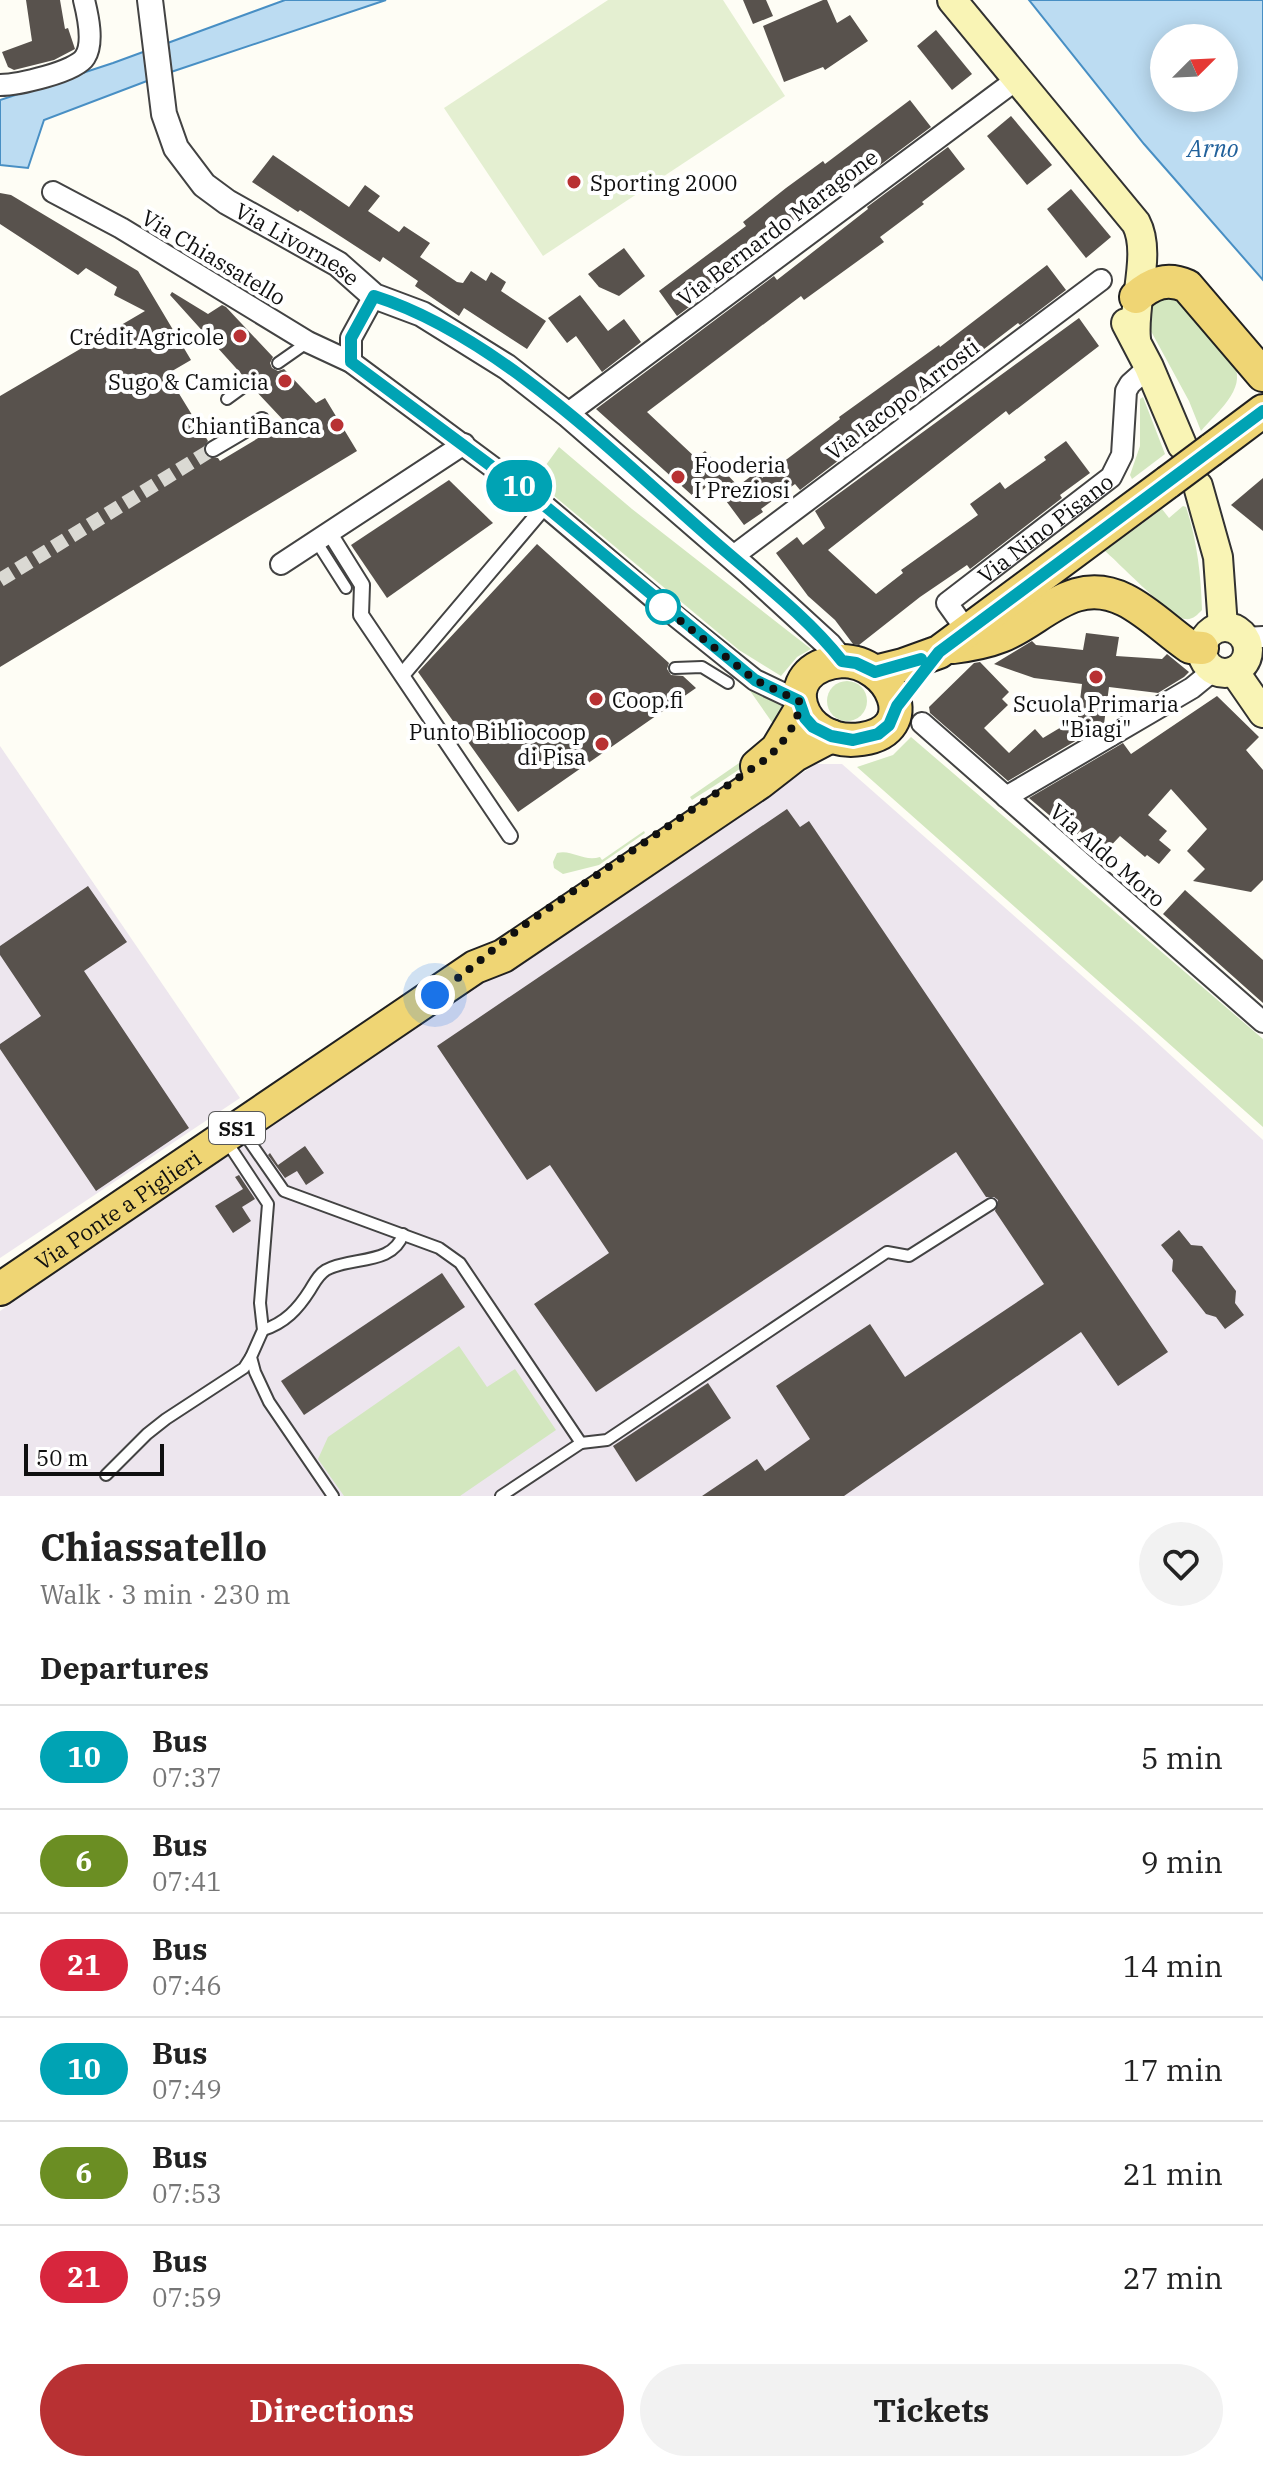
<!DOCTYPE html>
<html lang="en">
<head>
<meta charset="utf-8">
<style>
	:root { --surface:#fff; --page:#f2f2f2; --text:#222; --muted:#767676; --line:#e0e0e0; --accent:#b83133 }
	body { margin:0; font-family:"IBM Plex Serif",serif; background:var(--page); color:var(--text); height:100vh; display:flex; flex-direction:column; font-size:30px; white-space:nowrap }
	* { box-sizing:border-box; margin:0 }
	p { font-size:26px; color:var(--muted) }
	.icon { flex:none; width:44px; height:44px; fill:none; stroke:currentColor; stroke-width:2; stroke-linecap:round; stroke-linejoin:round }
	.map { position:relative; height:1496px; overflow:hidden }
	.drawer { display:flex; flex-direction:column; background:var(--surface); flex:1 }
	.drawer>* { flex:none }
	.badge { padding:0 16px; border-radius:26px; font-size:28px; line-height:52px }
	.needle { width:52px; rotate:66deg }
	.tools { position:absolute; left:1150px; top:24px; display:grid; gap:16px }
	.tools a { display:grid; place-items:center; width:88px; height:88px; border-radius:50%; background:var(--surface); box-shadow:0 4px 20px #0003; font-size:40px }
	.scale { position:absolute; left:24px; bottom:20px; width:140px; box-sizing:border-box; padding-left:8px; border:4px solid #101010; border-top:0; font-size:22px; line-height:28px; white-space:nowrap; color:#101010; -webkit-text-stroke:6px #fff; paint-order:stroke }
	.you { position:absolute; width:40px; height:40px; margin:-20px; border:6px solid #fff; border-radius:50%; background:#1a73e8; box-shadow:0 0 0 12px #1a73e833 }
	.map>.badge { position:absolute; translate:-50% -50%; box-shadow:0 0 0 4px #fff }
	h2 { padding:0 40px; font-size:30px; line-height:72px }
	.round { display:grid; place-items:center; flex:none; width:84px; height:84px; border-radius:42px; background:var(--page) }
	.headline { display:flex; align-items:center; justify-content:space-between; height:136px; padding:0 40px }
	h1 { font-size:38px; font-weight:700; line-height:60px }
	.button { display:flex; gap:16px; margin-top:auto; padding:16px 40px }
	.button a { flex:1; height:92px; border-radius:48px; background:var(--accent); color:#fff; font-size:32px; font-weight:700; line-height:92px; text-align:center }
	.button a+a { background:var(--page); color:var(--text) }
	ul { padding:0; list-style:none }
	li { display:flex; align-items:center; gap:24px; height:104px; padding:0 40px; border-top:2px solid var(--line) }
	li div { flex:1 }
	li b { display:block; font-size:30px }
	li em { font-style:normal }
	li .badge { min-width:88px; font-weight:700; text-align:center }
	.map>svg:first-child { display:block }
</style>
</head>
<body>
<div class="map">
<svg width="1263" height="1496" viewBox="0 0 1263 1496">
	<rect width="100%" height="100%" fill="#fefdf5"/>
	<g fill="#ede6ee">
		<polygon points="0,746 240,1098 0,1258"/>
		<polygon points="816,764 842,764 1140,1027 1263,1140 1263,1496 0,1496 0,1311 495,974"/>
	</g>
	<g fill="#d3e7bf">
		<path d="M1176,297L1234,365C1247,389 1216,413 1201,431L1189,401L1146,322C1151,302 1156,299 1176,297Z"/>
		<polygon points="1143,397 1165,454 1132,479 1130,475 1140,446 1140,399"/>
		<polygon points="559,447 632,509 811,649 797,657 781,676 739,650 535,480"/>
		<path d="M1183,506L1186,507C1197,540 1201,575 1202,610C1197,615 1193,620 1185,619C1171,617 1119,563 1105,551L1162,509L1169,518Z"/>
		<circle cx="847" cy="701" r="20"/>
		<path d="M748,688C849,710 724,779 692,800L690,797L755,752L776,728Z"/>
		<polygon points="911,737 1263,1039 1263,1127 857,767 893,755"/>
		<path d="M644,831L645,833L599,865L563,874L554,868L553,862L557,853C572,849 583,862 600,857L602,860Z"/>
		<polygon points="459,1346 487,1387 515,1369 556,1430 460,1496 344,1496 318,1459 328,1437"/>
	</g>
	<polygon fill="#e4efd1" points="608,0 723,0 785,96 543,256 444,108"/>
	<g fill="#bcdcf2" stroke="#488fc4" stroke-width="2" fill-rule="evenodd">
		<polygon points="285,0 386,0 168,73 44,120 28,168 0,165 0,100 113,63"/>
		<path d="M1029,0H1263V280L1144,144ZM1224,38V98H1164V38Z"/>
	</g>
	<g fill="#58524d">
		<polygon points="26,0 60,0 65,29 68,28 75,49 54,60 14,70 8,67 2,52 32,41"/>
		<polygon points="743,0 766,0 773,16 753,24"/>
		<polygon points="823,0 827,0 837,23 850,15 868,41 825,70 823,67 784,82 763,26"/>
		<polygon points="936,30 972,74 952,90 917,46"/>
		<polygon points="910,100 931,127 852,186 845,180 755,250 759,255 677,316 659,291 746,226 743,222 786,188 823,161 825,164"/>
		<polygon points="1011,116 1052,165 1027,185 987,136"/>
		<polygon points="948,147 965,169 922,202 924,204 880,237 884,242 804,300 801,296 647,412 696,458 705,451 738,486 758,471 762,478 840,419 839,417 939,345 940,347 1047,265 1066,290 1020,325 1018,323 800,490 795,484 761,509 763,512 744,525 712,482 694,497 596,409 774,276 777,280 868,209 867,207"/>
		<polygon points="273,155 349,207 365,185 380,196 368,211 399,232 404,226 430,243 420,257 457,282 463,283 471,271 486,281 491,272 506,282 501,291 546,321 527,349 464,308 459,316 415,286 418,281 383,257 380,262 300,210 298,212 252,182"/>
		<polygon points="1071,189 1111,237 1086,258 1047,209"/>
		<polygon points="0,193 11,195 138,271 191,360 167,374 208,441 203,448 207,457 218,458 220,461 285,422 254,389 257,383 255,378 249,375 244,377 170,295 172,292 208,314 222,305 226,307 273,357 270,363 272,368 278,371 284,369 316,403 325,398 357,451 0,667 0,396 145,311 114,295 117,287 86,268 78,275 0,224"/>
		<polygon points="624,248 645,276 619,296 599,287 588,274"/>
		<polygon points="580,295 608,331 624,319 641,342 602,372 576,336 567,343 548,318"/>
		<polygon points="1079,318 1099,346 1009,415 1006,411 828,550 876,594 903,573 901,570 978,515 970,504 1000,482 1005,489 1046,460 1044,457 1066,441 1090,473 1060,495 1062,498 970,569 967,565 920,597 859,645 853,644 835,620 808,596 776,553 797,537 803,545 825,528 815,511"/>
		<polygon points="1263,478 1263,531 1231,505"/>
		<polygon points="449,480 493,523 387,598 351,545"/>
		<polygon points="537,544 669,663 667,669 671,675 683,676 696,688 518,812 418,672"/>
		<polygon points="1086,633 1119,637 1116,656 1162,659 1167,654 1189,672 1184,677 1158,693 1109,687 1104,724 1008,781 930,713 929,707 974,663 980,662 1009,692 1002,699 1008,705 984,728 1009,753 1035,729 1043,738 1078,717 1082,684 1034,678 994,664 1032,641 1036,645 1083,650"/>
		<polygon points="1217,696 1259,737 1246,750 1263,770 1263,880 1251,892 1193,881 1205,869 1187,851 1207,829 1171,789 1148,815 1167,831 1159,840 1171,850 1159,864 1147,855 1145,857 1120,836 1104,853 1080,831 1075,837 1029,798 1123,743 1131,754"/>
		<polygon points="787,809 800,827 809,821 1168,1352 1118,1386 1081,1332 844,1496 702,1496 757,1459 765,1471 810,1439 776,1386 870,1324 905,1377 1044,1284 995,1211 998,1200 994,1197 986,1197 956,1152 596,1392 534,1304 609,1253 550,1165 527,1180 437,1046"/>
		<polygon points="88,886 127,942 84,971 189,1128 96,1191 0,1049 0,1044 41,1016 0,955 0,946"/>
		<polygon points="1185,890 1263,960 1263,1003 1163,914"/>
		<polygon points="305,1146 324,1173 306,1185 297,1171 285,1178 268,1155 270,1153 278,1165"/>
		<polygon points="239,1175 255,1199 242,1207 251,1221 233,1233 215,1206 243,1189 235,1177"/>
		<polygon points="1179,1230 1191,1245 1202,1246 1236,1291 1235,1303 1244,1315 1225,1329 1216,1317 1206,1314 1172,1271 1173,1260 1161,1245"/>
		<polygon points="442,1273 465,1307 304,1415 281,1381"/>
		<polygon points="708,1383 731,1418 636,1482 613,1446"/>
	</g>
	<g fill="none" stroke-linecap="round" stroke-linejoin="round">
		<polyline stroke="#dad9d3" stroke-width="14" stroke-dasharray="14 7" stroke-linecap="butt" points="0,580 213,449"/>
		<defs>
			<g id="service">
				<polyline points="278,363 308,342"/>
				<polyline points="227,399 249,383"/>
				<polyline points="316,541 346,588"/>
				<polyline points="675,668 702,667 728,683"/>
				<polyline points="243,1132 284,1191 439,1248 460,1263 581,1443 501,1496"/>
				<polyline points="225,1139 268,1204 260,1303 263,1330 251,1357 255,1372 269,1402 333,1496"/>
				<path d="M263,1330C285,1323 298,1309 310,1290C315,1282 318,1275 326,1270C350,1256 393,1266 403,1234"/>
				<polyline points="581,1443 607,1440 887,1252 909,1256 991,1204"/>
				<polyline points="106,1475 147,1434 166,1419 244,1368 251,1357"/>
			</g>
			<g id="pedestrian">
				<polyline points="213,449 262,420"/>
				<polyline points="329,532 362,585 361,615 510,836"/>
				<polyline points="403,674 545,506"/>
			</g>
			<g id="minor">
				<path d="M0,85C17,85 76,72 85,57C94,43 88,16 84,0"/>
				<polyline points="53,192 121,228 308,342 351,362 545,506 664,607 755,680 799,701"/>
				<polyline points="351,362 351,338 374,296"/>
				<polyline points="567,414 1016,80"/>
				<polyline points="732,557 1101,280"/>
				<polyline points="281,564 464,444"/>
				<path id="s1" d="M967,631L947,603L1111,477L1122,455L1126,391L1130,384L1149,367"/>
				<polyline points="1244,638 1263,637"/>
				<polyline points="922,723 1263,1022"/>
				<polyline points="1006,797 1192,688 1214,670"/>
			</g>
			<g id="tertiary">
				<path id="s2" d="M150,0L164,114L176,148L204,185L227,202L338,264L374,296L422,314L507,367L567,414L748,571L829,645L842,661"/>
			</g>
			<g id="secondary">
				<path d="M952,0L1136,223C1152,253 1132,303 1136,339"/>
				<polyline points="1126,323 1149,367 1182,445"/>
				<polyline points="1198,486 1218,557 1223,627"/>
				<circle cx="1225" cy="650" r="23"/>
				<polyline points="1234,671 1263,713"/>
			</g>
			<g id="primary">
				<path d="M1136,297C1152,283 1167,277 1187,286L1263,375"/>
				<polyline points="1211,450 1263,411"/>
				<path d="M953,647C969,645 986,642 1001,636C1042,620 1073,574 1125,600C1149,612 1168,632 1190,647L1202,648"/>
				<path d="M842,661C891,661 923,730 862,739C798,749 771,667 842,661Z"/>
				<polyline points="875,672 903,665 939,652 1168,482"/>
				<polyline points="757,766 777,749 801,709"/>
				<path id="s3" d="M0,1289L475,967L503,956L759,783L795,755L831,736"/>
			</g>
		</defs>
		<use href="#service" stroke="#434343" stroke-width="14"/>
		<use href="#pedestrian" stroke="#434343" stroke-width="18"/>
		<use href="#minor" stroke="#434343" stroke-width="24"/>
		<use href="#tertiary" stroke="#434343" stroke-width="28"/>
		<use href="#secondary" stroke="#323232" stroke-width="32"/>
		<use href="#primary" stroke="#212121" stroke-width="36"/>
		<use href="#service" stroke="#fff" stroke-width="10"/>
		<use href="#pedestrian" stroke="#fff" stroke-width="14"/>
		<use href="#minor" stroke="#fff" stroke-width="20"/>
		<use href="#tertiary" stroke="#fff" stroke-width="24"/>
		<use href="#secondary" stroke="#f9f4b5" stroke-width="28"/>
		<use href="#primary" stroke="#efd574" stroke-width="32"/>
		<defs>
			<polyline id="primary-bridge" points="1168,482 1211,450"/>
		</defs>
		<use href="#primary-bridge" stroke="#212121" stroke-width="36" stroke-linecap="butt"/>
		<use href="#primary-bridge" stroke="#efd574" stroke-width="32"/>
	</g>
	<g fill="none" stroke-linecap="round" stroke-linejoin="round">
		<defs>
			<path id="line" d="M921,659L875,672L856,663L842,661C805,614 753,576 708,536C612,452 497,335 374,296L351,338V362L545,506L755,680L799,701L805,718L813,727L831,736L853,740L878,734L889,725L897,706L939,652L1263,411"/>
		</defs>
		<use href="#line" stroke="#fff" stroke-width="18"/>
		<use href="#line" stroke="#00a3b4" stroke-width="12"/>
		<path stroke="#101010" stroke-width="8" stroke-dasharray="0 14.4" d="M435,995C468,972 497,945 530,921L766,759C780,747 802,720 799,701L755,680L663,607"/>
	</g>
	<g fill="#b83133" stroke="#fff" stroke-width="3">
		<circle cx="574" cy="182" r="8"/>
		<circle cx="240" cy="336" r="8"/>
		<circle cx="285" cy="381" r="8"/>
		<circle cx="337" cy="425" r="8"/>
		<circle cx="678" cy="477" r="8"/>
		<circle cx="1096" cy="677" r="8"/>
		<circle cx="596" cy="699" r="8"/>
		<circle cx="602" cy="744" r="8"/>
	</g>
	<circle fill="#fff" stroke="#00a3b4" stroke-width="4" cx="663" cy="607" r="16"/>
	<g text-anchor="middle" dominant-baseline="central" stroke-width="8" stroke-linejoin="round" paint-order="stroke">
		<rect fill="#fff" stroke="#585858" stroke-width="2" x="209" y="1112" width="56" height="32" rx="6"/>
		<g font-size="20" font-weight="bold" fill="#101010">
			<text x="237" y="1128">SS1</text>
		</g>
		<g font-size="22" fill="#101010" stroke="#fff" text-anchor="end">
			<text x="590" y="182" text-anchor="start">Sporting 2000</text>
			<text x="224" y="336">Crédit Agricole</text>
			<text x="269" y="381">Sugo &amp; Camicia</text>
			<text x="321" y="425">ChiantiBanca</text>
			<text x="694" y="464" text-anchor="start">Fooderia<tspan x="694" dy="25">I Preziosi</tspan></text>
			<text x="612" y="699" text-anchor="start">Coop.fi</text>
			<text x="1096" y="703" text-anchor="middle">Scuola Primaria<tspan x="1096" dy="25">"Biagi"</tspan></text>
			<text x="586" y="731">Punto Bibliocoop<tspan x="586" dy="25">di Pisa</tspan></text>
		</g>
		<g font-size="22" fill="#101010" stroke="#fff">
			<text transform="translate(777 227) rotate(-37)">Via Bernardo Maragone</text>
			<text stroke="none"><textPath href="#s2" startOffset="308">Via Livornese</textPath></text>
			<text transform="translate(214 257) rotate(31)">Via Chiassatello</text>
			<text transform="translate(902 399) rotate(-37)">Via Iacopo Arrosti</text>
			<text stroke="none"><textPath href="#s1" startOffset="158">Via Nino Pisano</textPath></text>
			<text transform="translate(1108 855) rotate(41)">Via Aldo Moro</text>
			<text stroke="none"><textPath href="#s3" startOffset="142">Via Ponte a Piglieri</textPath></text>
		</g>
		<g font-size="24" font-style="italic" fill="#21619b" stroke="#fff">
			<text x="1213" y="148">Arno</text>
		</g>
	</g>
</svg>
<div class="tools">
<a><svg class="needle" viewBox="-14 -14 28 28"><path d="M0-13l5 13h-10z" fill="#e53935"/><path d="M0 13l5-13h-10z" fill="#767676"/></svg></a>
</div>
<div class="scale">50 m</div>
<div class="you" style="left:435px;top:995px"></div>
<b class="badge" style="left:519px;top:486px;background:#00a3b4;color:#fff">10</b>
</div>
<section class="drawer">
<div class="headline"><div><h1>Chiassatello</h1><p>Walk · 3 min · 230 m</p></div><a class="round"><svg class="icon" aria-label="heart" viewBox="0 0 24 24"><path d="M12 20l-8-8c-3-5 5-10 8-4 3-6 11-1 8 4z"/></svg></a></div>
<h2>Departures</h2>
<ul>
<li><span class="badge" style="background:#00a3b4;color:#fff">10</span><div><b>Bus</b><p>07:37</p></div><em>5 min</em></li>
<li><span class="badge" style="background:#6b8e23;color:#fff">6</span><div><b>Bus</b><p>07:41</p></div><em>9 min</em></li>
<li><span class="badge" style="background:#d7263d;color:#fff">21</span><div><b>Bus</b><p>07:46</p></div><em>14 min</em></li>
<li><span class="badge" style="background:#00a3b4;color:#fff">10</span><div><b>Bus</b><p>07:49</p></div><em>17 min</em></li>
<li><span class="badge" style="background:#6b8e23;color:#fff">6</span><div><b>Bus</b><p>07:53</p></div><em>21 min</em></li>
<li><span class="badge" style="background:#d7263d;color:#fff">21</span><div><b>Bus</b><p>07:59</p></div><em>27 min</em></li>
</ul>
<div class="button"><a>Directions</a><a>Tickets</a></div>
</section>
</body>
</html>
